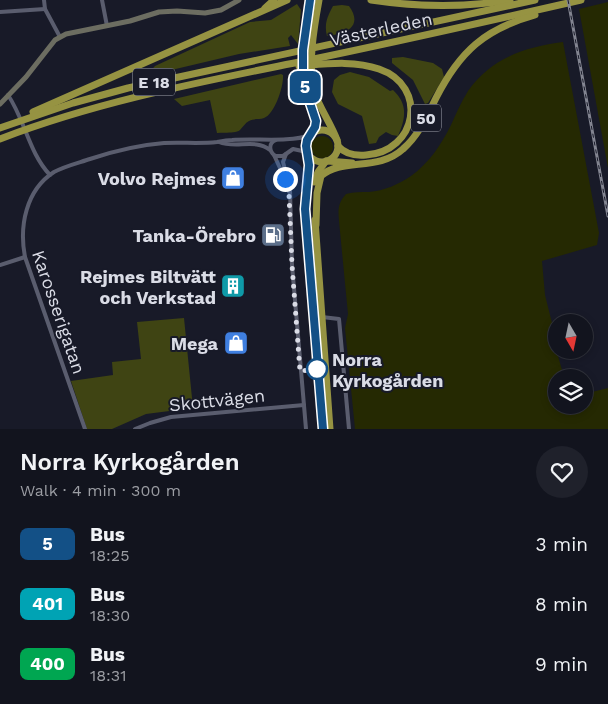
<!DOCTYPE html>
<html lang="en">
<head>
<meta charset="utf-8">
<style>
	:root { --surface:#12141e; --page:#1f212b; --text:#f1f3f6; --muted:#9c9ea4; --line:#31333c }
	body { margin:0; font-family:"Work Sans",sans-serif; background:var(--page); color:var(--text); height:100vh; display:flex; flex-direction:column; font-size:19px; white-space:nowrap }
	* { box-sizing:border-box; margin:0 }
	p { font-size:16px; color:var(--muted) }
	.icon { flex:none; width:28px; height:28px; fill:none; stroke:currentColor; stroke-width:2; stroke-linecap:round; stroke-linejoin:round }
	.map { position:relative; height:429px; overflow:hidden }
	.drawer { display:flex; flex-direction:column; background:var(--surface); flex:1 }
	.drawer>* { flex:none }
	.badge { padding:0 10px; border-radius:8px; font-size:18px; line-height:32px }
	.needle { width:32px; rotate:171deg }
	.controls { position:absolute; left:548px; top:314px; display:grid; gap:10px }
	.controls a { display:grid; place-items:center; width:45px; height:45px; border-radius:50%; background:var(--surface); box-shadow:0 2px 8px #0003,0 0 0 1px var(--line); font-size:25px }
	.you { position:absolute; width:25px; height:25px; margin:-12px; border:4px solid #fff; border-radius:50%; background:#1a73e8; box-shadow:0 0 0 8px #1a73e833 }
	.map>.badge { position:absolute; translate:-50% -50%; box-shadow:0 0 0 2px #fff }
	.round { display:grid; place-items:center; flex:none; width:52px; height:52px; border-radius:26px; background:var(--page) }
	.overview { display:flex; align-items:center; justify-content:space-between; height:85px; padding:0 20px }
	h1 { font-size:24px; font-weight:600; line-height:38px }
	ul { padding:0; list-style:none }
	li { display:flex; align-items:center; gap:15px; height:60px; padding:0 20px }
	li div { flex:1 }
	li b { display:block; font-size:19px }
	li em { font-style:normal }
	li .badge { min-width:55px; font-weight:700; text-align:center }
	.map>svg:first-child { display:block }
</style>
</head>
<body>
<div class="map">
<svg width="608" height="429" viewBox="0 0 608 429">
	<rect width="100%" height="100%" fill="#181a28"/>
	<g fill="#252902">
		<polygon points="608,2 608,168 579,9"/>
		<path d="M563,42L599,233L597,245L542,261L545,295L556,339V350H559L558,356L564,377L556,378V405H584V394L608,388V429H355L345,328L348,314L339,221C338,209 338,203 346,194C354,192 361,192 369,192C384,191 399,184 411,176C429,163 441,145 451,125C456,114 461,102 468,91C491,58 525,47 563,42Z"/>
		<circle cx="322" cy="147" r="11"/>
	</g>
	<g fill="#3f4413">
		<polygon points="297,4 301,10 298,44 291,35 288,38 290,46 239,54 146,76 155,66 250,22 271,20"/>
		<path d="M342,5L349,6C364,27 345,34 327,36C324,24 327,17 333,6Z"/>
		<polygon points="403,57 433,63 442,69 444,77 428,103 425,104 413,80 392,63 392,58"/>
		<path d="M350,72L369,77L390,91L393,90C408,104 406,118 398,136L392,135L386,132L379,137L376,143L369,144L362,116L338,104L332,92L334,80L340,75Z"/>
		<path d="M281,74L283,75C284,85 275,114 264,118C259,120 254,118 249,121C245,123 243,127 240,130C235,134 224,132 217,133L210,100L182,106L174,99Z"/>
		<polygon points="184,318 193,408 146,414 112,429 87,429 71,381 113,375 112,362 141,359 137,322"/>
	</g>
	<g fill="none" stroke-linecap="round" stroke-linejoin="round">
		<g stroke="#5a5d6e" stroke-width="4">
			<polyline points="44,0 45,9 60,37"/>
			<polyline points="102,0 107,26"/>
			<polyline points="0,12 45,9"/>
			<path d="M8,95C25,120 29,153 50,175"/>
			<path d="M276,140C268,143 269,151 275,156H283L293,149L307,152"/>
			<path d="M219,142C236,149 255,138 270,150"/>
			<polyline points="286,154 283,162 290,189 292,265 306,429"/>
			<polyline points="274,155 285,179 289,192"/>
			<polyline points="0,265 25,257"/>
			<polyline points="322,317 339,319 349,429"/>
			<path d="M85,429L25,257C19,226 26,190 54,172C65,166 78,163 90,159C114,151 139,145 164,143C182,142 200,144 217,142C222,141 227,140 232,140C258,138 287,143 311,135"/>
			<polyline points="135,429 150,423 171,417 304,405"/>
		</g>
		<polyline stroke="#6c6d61" stroke-width="5" points="0,104 26,77 55,40 66,34 130,21 159,12 177,11 205,13 221,10 239,0"/>
		<g stroke="#969342" stroke-width="7">
			<path d="M310,0C305,30 298,63 306,93C310,109 319,117 312,134"/>
			<path d="M319,0C314,27 307,67 315,94C321,110 331,124 337,140"/>
			<path d="M371,0C418,7 463,8 510,0"/>
			<polyline points="265,8 274,0"/>
			<path d="M299,66C325,64 354,60 379,69C429,86 417,152 366,155C355,156 345,154 338,146"/>
			<polyline points="33,112 287,0"/>
			<polyline points="0,128 73,103 128,88 535,0"/>
			<circle cx="322" cy="146" r="16"/>
			<path d="M0,139C99,101 201,82 304,61C396,42 489,21 581,0"/>
			<polyline points="308,154 309,165 305,200 306,224 323,429"/>
			<polyline points="328,161 352,163"/>
			<polyline points="314,182 318,172 326,161"/>
			<polyline points="315,220 330,429"/>
			<path d="M316,225L317,193L321,176C342,157 378,172 403,149C419,135 427,116 436,98C460,51 485,29 535,15"/>
		</g>
		<defs>
			<polyline id="rail" points="568,0 608,216"/>
		</defs>
		<use href="#rail" stroke="#838591" stroke-width="3"/>
		<use href="#rail" stroke="#181a28" stroke-width="1" stroke-dasharray="4" stroke-linecap="butt"/>
	</g>
	<g fill="none" stroke-linecap="round" stroke-linejoin="round">
		<defs>
			<polyline id="line" points="310,0 303,50 303,77 306,91 316,121 315,127 307,140 306,146 309,165 305,209 323,429"/>
		</defs>
		<use href="#line" stroke="#fff" stroke-width="11"/>
		<use href="#line" stroke="#135086" stroke-width="8"/>
		<polyline stroke="#dadce6" stroke-width="5" stroke-dasharray="0 9" points="285,179 289,194 292,265 300,371 317,369"/>
	</g>
	<defs>
		<symbol id="shop-square" viewBox="-11 -11 22 22"><rect x="-9" y="-9" width="18" height="18" rx="4" fill="#3f7fe0" stroke="#181a28"/><path d="M-5-2.5h2.3a2.7 3.5 0 0 1 5.4 0H5L5.5 6h-11ZM-1.5-2.5h3a1.5 2.3 0 0 0-3 0Z" fill="#fff"/></symbol>
		<symbol id="fuel-square" viewBox="-11 -11 22 22"><rect x="-9" y="-9" width="18" height="18" rx="4" fill="#5c6f8a" stroke="#181a28"/><path d="M-5.5-6h7V0h2V4h1.3V-2.5L3-4.5l.8-.8L6-3V5H2.5V1h-1V6h-7ZM-4.2-4.7v3.2H.2V-4.7Z" fill="#fff"/></symbol>
		<symbol id="building-square" viewBox="-11 -11 22 22"><rect x="-9" y="-9" width="18" height="18" rx="4" fill="#0f9aa8" stroke="#181a28"/><path d="M-4-6H4V6H1V3H-1V6H-4ZM-2.5-4.3h1.7v1.8h-1.7ZM.8-4.3h1.7v1.8H.8ZM-2.5-1h1.7V.8h-1.7ZM.8-1h1.7V.8H.8Z" fill="#fff"/></symbol>
	</defs>
	<g fill-rule="evenodd">
		<use href="#shop-square" x="219" y="164" width="28" height="28"/>
		<use href="#fuel-square" x="259" y="221" width="28" height="28"/>
		<use href="#building-square" x="219" y="272" width="28" height="28"/>
		<use href="#shop-square" x="222" y="329" width="28" height="28"/>
	</g>
	<circle fill="#fff" stroke="#135086" stroke-width="2.5" cx="317" cy="369" r="10"/>
	<g text-anchor="middle" dominant-baseline="central" stroke-width="4" stroke-linejoin="round" paint-order="stroke">
		<g fill="#181a28" stroke="#a0a2ad" stroke-width="1">
			<rect x="133" y="68.5" width="42" height="27" rx="4"/>
			<rect x="411" y="104.5" width="30" height="27" rx="4"/>
		</g>
		<g font-size="16" font-weight="bold" fill="#dadce6">
			<text x="154" y="82">E 18</text>
			<text x="426" y="118">50</text>
		</g>
		<g font-size="18" fill="#dadce6" stroke="#181a28">
			<text transform="translate(381 29) rotate(-12)">Västerleden</text>
			<text transform="translate(59 312) rotate(71)">Karosserigatan</text>
			<text transform="translate(217 400) rotate(-6)">Skottvägen</text>
		</g>
		<g font-size="18" font-weight="bold" fill="#dadce6" stroke="#181a28" text-anchor="end">
			<text x="216" y="178">Volvo Rejmes</text>
			<text x="256" y="235">Tanka-Örebro</text>
			<text x="216" y="276">Rejmes Biltvätt<tspan x="216" dy="21">och Verkstad</tspan></text>
			<text x="218" y="343">Mega</text>
		</g>
		<g font-size="18" font-weight="bold" fill="#dadce6" stroke="#181a28" text-anchor="start">
			<text x="332" y="359">Norra<tspan x="332" dy="21">Kyrkogården</tspan></text>
		</g>
	</g>
</svg>
<div class="controls">
<a><svg class="needle" viewBox="-14 -14 28 28"><path d="M0-13l5 13h-10z" fill="#e53935"/><path d="M0 13l5-13h-10z" fill="#9c9ea4"/></svg></a>
<a><svg class="icon" aria-label="layers" viewBox="0 0 24 24"><path d="M12 4l9 5-9 5-9-5zM3 14l9 5 9-5"/></svg></a>
</div>
<div class="you" style="left:285px;top:179px"></div>
<b class="badge" style="left:305px;top:87px;background:#135086;color:#fff">5</b>
</div>
<section class="drawer">
<div class="overview"><div><h1>Norra Kyrkogården</h1><p>Walk · 4 min · 300 m</p></div><a class="round"><svg class="icon" aria-label="heart" viewBox="0 0 24 24"><path d="M12 20l-8-8c-3-5 5-10 8-4 3-6 11-1 8 4z"/></svg></a></div>
<ul>
<li><span class="badge" style="background:#135086;color:#fff">5</span><div><b>Bus</b><p>18:25</p></div><em>3 min</em></li>
<li><span class="badge" style="background:#00a3b4;color:#fff">401</span><div><b>Bus</b><p>18:30</p></div><em>8 min</em></li>
<li><span class="badge" style="background:#00a651;color:#fff">400</span><div><b>Bus</b><p>18:31</p></div><em>9 min</em></li>
</ul>
</section>
</body>
</html>
